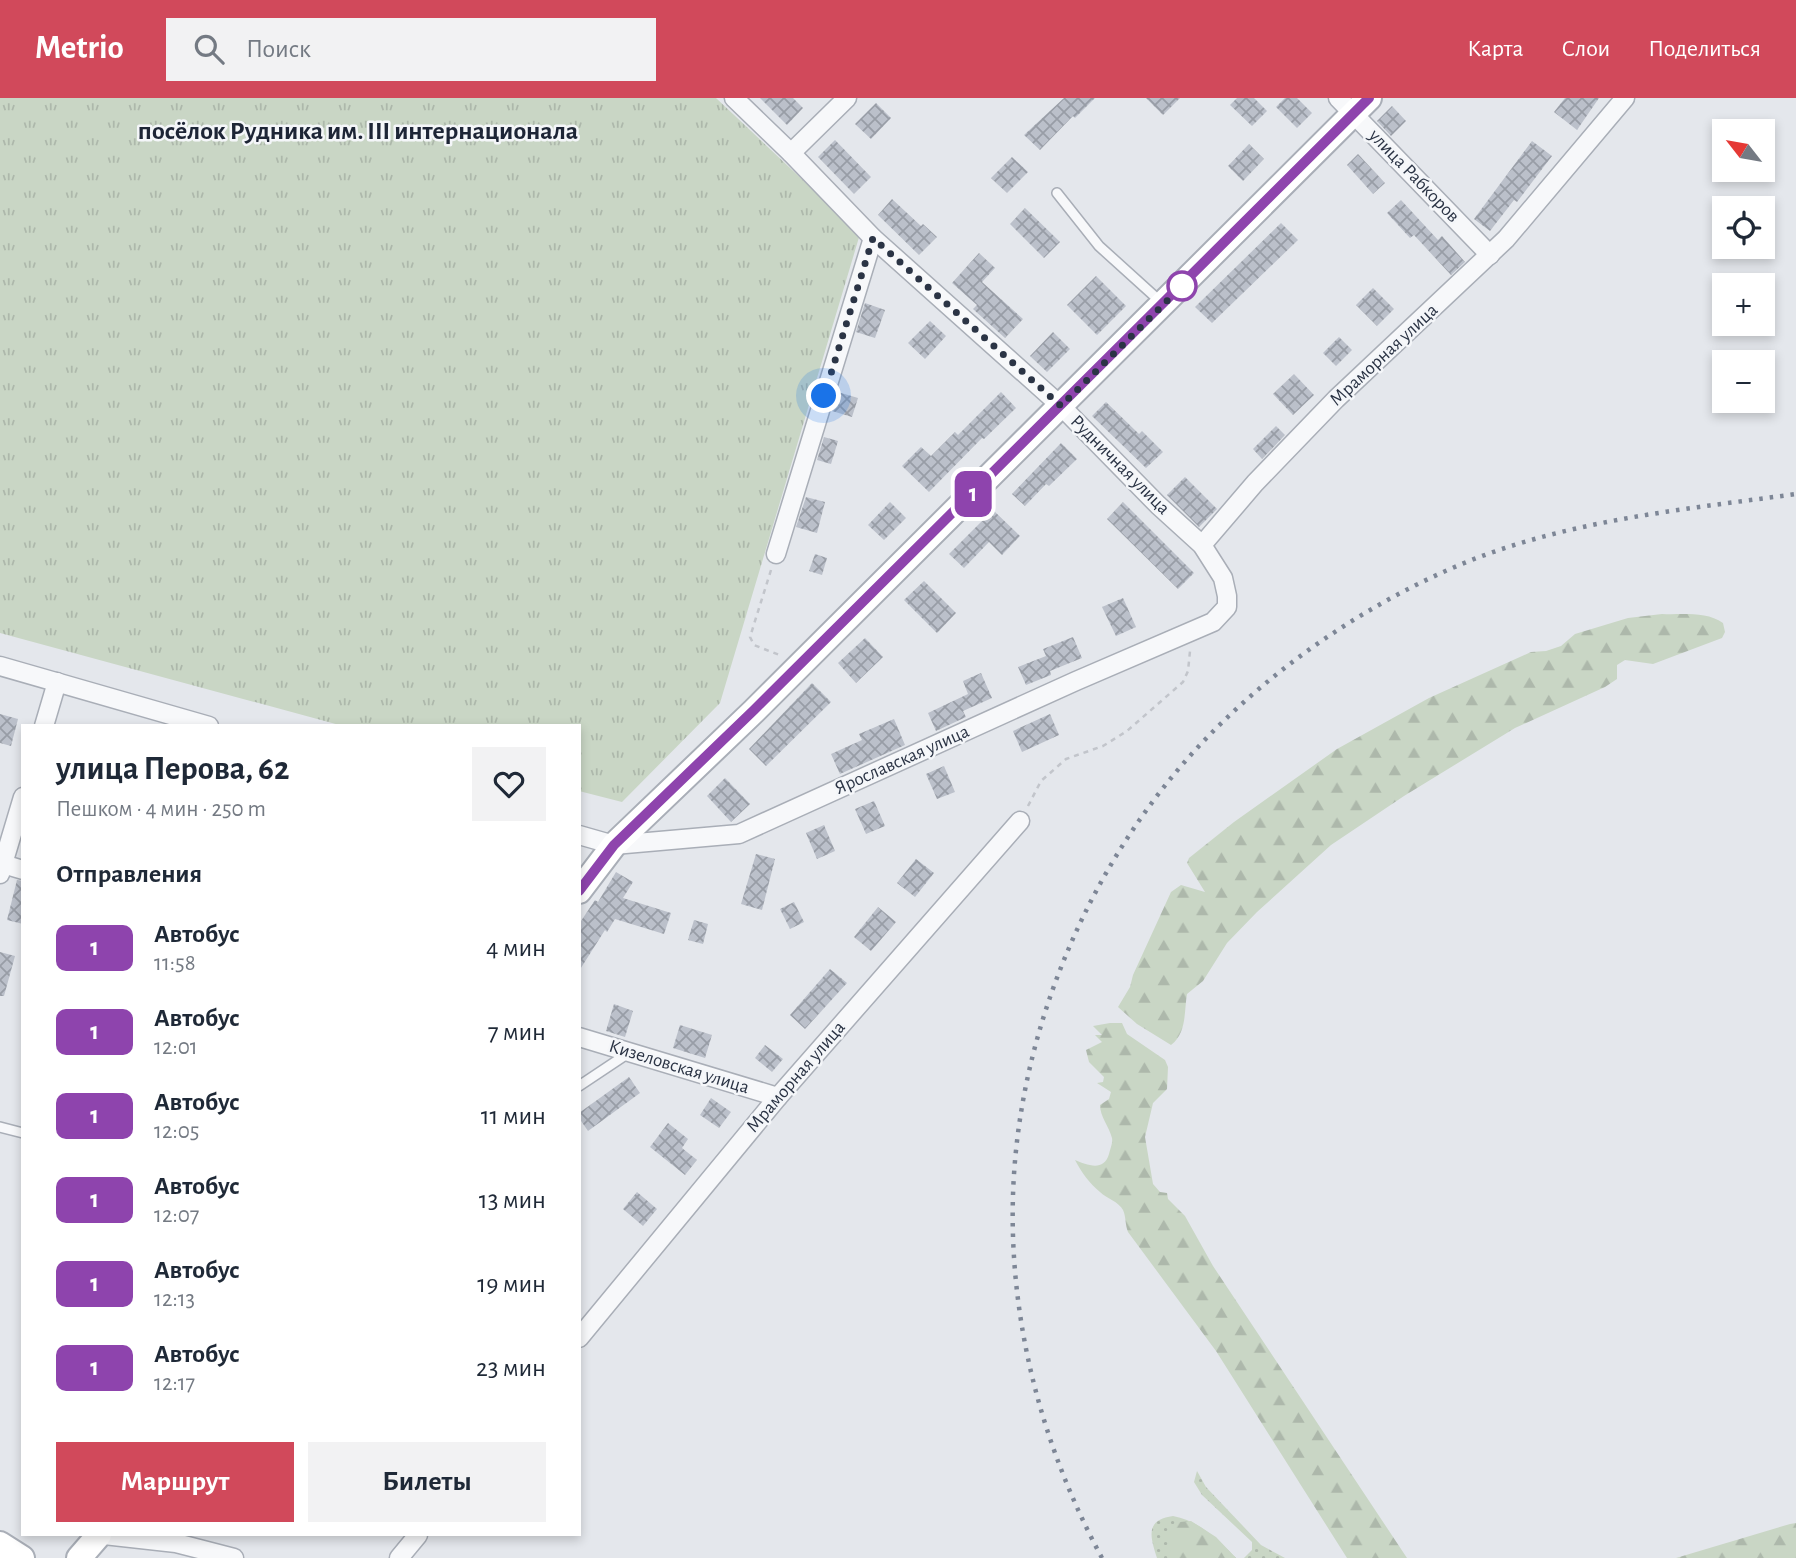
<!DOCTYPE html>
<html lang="ru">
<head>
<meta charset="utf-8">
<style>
	:root { --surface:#fff; --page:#f2f2f3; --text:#1f2937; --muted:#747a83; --accent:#d1495b }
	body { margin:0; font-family:"Alegreya Sans",sans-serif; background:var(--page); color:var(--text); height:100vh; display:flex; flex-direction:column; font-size:26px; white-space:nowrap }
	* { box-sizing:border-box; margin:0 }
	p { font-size:23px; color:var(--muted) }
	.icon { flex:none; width:38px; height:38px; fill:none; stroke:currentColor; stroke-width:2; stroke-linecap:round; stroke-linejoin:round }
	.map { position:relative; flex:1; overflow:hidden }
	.panel { position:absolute; left:21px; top:626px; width:560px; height:812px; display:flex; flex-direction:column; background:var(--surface); border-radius:0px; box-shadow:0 4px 10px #0003 }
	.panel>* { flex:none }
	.badge { padding:0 14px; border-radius:10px; font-size:24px; line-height:46px }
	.needle { width:46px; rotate:301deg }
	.fabs { position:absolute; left:1712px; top:21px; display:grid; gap:14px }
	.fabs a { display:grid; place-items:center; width:63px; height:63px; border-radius:0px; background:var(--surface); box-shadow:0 4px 10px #0003; font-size:35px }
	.you { position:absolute; width:35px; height:35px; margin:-18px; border:5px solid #fff; border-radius:50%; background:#1a73e8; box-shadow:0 0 0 10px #1a73e833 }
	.map>.badge { position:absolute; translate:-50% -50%; box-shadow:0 0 0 4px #fff }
	h2 { padding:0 35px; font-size:26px; line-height:63px }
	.round { display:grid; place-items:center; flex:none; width:74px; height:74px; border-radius:0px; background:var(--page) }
	.head { display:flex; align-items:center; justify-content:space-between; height:119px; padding:0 35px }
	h1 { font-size:33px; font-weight:600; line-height:52px }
	.primary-button { display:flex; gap:14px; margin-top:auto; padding:14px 35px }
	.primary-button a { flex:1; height:80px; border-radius:0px; background:var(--accent); color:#fff; font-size:28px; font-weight:600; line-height:80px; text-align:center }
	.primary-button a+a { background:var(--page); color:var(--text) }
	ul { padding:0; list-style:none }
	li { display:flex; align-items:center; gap:21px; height:84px; padding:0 35px }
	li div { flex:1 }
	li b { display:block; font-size:26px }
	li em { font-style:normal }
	li .badge { min-width:77px; font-weight:700; text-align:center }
	header { display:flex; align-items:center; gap:42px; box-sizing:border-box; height:98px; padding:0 35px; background:var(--accent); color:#fff }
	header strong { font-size:33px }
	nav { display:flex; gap:38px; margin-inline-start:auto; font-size:24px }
	.search { width:490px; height:63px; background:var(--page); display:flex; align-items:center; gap:18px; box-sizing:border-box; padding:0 24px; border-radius:0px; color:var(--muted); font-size:26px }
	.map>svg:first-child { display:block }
</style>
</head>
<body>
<header>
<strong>Metrio</strong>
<div class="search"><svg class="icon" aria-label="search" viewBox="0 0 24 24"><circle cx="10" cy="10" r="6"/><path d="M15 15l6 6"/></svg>Поиск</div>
<nav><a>Карта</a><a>Слои</a><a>Поделиться</a></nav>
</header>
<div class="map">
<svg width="1796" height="1460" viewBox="0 0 1796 1460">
	<defs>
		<pattern id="grass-dots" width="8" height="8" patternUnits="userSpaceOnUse" patternTransform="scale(1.75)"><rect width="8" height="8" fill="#c9d6c5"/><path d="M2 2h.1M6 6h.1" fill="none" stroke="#adb8ab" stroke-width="1.8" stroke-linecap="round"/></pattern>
		<pattern id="forest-firs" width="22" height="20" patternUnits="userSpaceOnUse" patternTransform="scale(1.75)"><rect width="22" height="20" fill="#c9d6c5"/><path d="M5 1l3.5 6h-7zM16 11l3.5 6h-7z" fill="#adb8ab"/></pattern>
		<pattern id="park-tufts" width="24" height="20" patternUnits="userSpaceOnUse" patternTransform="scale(1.75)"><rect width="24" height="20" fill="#c9d6c5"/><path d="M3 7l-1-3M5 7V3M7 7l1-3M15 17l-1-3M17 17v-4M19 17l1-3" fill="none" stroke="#adb8ab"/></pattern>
		<pattern id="building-cross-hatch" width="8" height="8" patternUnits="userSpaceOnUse" patternTransform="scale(1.75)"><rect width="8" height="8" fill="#bbc0ca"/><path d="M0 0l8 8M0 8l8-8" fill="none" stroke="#989da6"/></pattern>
	</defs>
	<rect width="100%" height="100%" fill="#e4e7ec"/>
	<g fill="url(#grass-dots)">
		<polygon points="1197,1373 1206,1389 1261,1447 1285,1460 1244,1460 1252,1452 1252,1444 1202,1397 1194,1384"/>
		<path d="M1173,1418C1200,1423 1217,1441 1236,1460H1157C1150,1438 1145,1422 1173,1418Z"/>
	</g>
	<g fill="url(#forest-firs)">
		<path d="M1662,516C1682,517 1706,513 1723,525L1725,534L1722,540L1653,566L1625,562L1617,567V581L1605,589L1515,630L1404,698L1331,747L1257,814L1227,845L1203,883L1187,896C1184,913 1187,935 1171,947L1137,926L1118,909L1130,889L1133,877L1171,794L1181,787L1205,794L1187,765L1189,760L1234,724L1337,651L1429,600L1531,554L1546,553L1561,548L1575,536L1628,520Z"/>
		<path d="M1110,925H1122L1127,936L1165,962L1168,969L1167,991L1153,1005L1145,1039L1153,1086L1160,1094L1167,1095L1168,1101L1185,1118L1213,1168L1407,1460H1347L1216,1253L1128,1134C1125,1127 1126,1118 1123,1112C1119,1104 1106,1100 1100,1094C1089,1085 1082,1075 1075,1062C1087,1067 1104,1074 1109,1056C1110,1051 1113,1045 1112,1040C1109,1028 1100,1019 1100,1007L1109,1001L1111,994L1097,985L1103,984L1104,979L1089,964L1086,952L1102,944L1095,937H1102L1093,928Z"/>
		<polygon points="1191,1423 1216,1439 1236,1460 1168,1460 1171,1454 1169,1432 1180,1424"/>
		<polygon points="1796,1425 1796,1460 1676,1460 1790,1426"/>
	</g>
	<polygon fill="url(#park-tufts)" points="0,0 716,0 860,136 720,605 622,704 579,693 579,628 343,628 0,535"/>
	<g fill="url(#building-cross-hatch)">
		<polygon points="760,0 793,0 803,10 787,27"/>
		<polygon points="1064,0 1095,0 1075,20 1073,18 1040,52 1024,37"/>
		<polygon points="1146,0 1180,0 1163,17"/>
		<polygon points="1237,0 1254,0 1267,13 1252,28 1230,7"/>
		<polygon points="1285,0 1297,0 1312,15 1297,30 1276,9"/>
		<polygon points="1565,0 1599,0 1577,32 1554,14"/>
		<polygon points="876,5 891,20 871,41 855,26"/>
		<polygon points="1392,8 1406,23 1391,38 1377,23"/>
		<polygon points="835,42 871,79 854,96 818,59"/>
		<polygon points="1532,43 1552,58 1517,104 1514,102 1490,133 1474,121"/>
		<polygon points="1249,46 1264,61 1243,83 1228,68"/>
		<polygon points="1358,56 1385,85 1373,96 1347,67"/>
		<polygon points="1012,59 1028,74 1007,95 991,80"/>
		<polygon points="892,101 921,128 923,126 937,139 919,157 878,117"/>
		<polygon points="1401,102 1438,142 1442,138 1465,164 1451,177 1414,137 1410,140 1387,115"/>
		<polygon points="1025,110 1060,144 1044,160 1010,126"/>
		<polygon points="1281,125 1298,142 1212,225 1195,209"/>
		<polygon points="979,155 995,170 982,184 1023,221 1005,240 973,211 977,207 952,185"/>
		<polygon points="1096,178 1126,208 1097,237 1067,207"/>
		<polygon points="1373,190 1394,211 1377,228 1356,207"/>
		<polygon points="865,205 885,212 875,240 856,234"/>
		<polygon points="930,223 946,238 925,261 908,245"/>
		<polygon points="1053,234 1070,251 1047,274 1030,258"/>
		<polygon points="1339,239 1352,252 1336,268 1323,255"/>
		<polygon points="1294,276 1314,297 1293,317 1273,296"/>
		<polygon points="838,294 858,300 852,319 832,313"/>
		<polygon points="1001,294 1016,310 984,341 982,340 929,394 902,368 921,349 931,358 955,334 958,337"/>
		<polygon points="1106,304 1139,336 1142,333 1163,354 1146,370 1092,318"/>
		<polygon points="1276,328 1285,337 1262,361 1253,351"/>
		<polygon points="824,339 838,343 831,366 817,362"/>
		<polygon points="1061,345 1077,361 1049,388 1046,386 1025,408 1012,396"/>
		<polygon points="1185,379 1217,411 1199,429 1167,397"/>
		<polygon points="806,399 825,404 817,435 796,429"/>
		<polygon points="890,404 906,420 884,442 868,427"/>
		<polygon points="1123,404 1194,475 1178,491 1107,421"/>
		<polygon points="993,412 1020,438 1002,457 989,444 964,470 949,456"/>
		<polygon points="815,456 827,460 822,477 809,473"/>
		<polygon points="924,483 956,515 937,535 904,502"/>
		<polygon points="1123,500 1136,529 1116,538 1102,509"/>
		<polygon points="1073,539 1082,560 1050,573 1051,577 1026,587 1018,569 1046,558 1043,551"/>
		<polygon points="865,540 883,559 856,585 838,565"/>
		<polygon points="981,575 992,600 963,613 966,619 936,633 928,615 968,596 963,583"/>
		<polygon points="812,585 831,604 766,668 749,651"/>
		<polygon points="0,616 18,621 11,648 0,645"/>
		<polygon points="1050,616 1059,637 1022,654 1013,633"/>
		<polygon points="894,621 905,647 840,676 831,656 862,642 859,636"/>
		<polygon points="944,668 955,694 937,701 926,676"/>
		<polygon points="725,680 750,706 731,724 707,698"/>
		<polygon points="874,703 885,728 866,736 855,711"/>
		<polygon points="824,727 835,753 817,761 806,735"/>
		<polygon points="756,756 775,761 762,812 741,806"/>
		<polygon points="916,761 934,775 915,799 897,785"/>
		<polygon points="616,774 633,784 623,800 671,815 664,836 615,821 607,834 605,832 579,873 579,826 595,802 598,804"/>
		<polygon points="17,782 23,783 23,826 7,822"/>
		<polygon points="794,804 804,824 790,831 780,811"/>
		<polygon points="878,809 896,824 871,853 854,839"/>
		<polygon points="694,822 708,826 703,846 688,842"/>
		<polygon points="0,854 15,858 4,898 0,898"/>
		<polygon points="830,871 847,885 805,931 790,917"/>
		<polygon points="614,906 633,913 625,939 606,933"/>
		<polygon points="680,927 712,937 705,960 673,950"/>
		<polygon points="765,947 783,961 772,974 755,960"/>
		<polygon points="629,979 640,995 588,1033 579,1020 579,1015"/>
		<polygon points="711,1000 731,1014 719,1030 700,1017"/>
		<polygon points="668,1025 688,1041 682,1050 697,1062 685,1077 650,1049"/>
		<polygon points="637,1094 657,1111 643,1128 623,1111"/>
	</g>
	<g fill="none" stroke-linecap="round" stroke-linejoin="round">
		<defs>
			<g id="lane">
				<polyline points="1057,95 1099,148 1162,205"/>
				<polyline points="579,988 630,954"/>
				<polyline points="0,1029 23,1035"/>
			</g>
			<g id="street">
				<polyline points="1338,0 1490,157"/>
				<polyline points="791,55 847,0"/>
				<polyline points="1202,447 1255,385 1336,301 1506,141 1625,0"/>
				<polyline points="776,456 873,140"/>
				<polyline points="0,568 209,628"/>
				<polyline points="44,628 57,584"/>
				<polyline points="579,737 614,747 739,736 1076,583 1213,524 1227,509 1227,498 1223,480 1202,447 1158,407 1061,308 873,140 791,55 734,0"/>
				<polyline points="0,765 23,772"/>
				<polyline points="0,776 23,699"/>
				<polyline points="579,939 778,999"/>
				<polyline points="579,1240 778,999 1020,723"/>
				<polyline points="104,1437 176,1445 234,1460"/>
				<polyline points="399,1460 418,1437"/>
			</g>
			<g id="secondary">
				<polyline points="579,793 614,747 754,613 1369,0"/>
				<polyline points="0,1446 22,1460"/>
				<polyline points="79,1460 99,1437"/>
			</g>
		</defs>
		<use href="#lane" stroke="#a9aeb7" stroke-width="12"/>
		<use href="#street" stroke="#a9aeb7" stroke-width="21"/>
		<use href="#secondary" stroke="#a9aeb7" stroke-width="28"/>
		<g stroke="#c2c5cb" stroke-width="2.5" stroke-dasharray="5 5" stroke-linecap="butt">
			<polyline points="771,472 750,539 754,547 782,558"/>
			<polyline points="1028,708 1041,683 1066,661 1103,648 1127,633 1183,584 1188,573 1190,553"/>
		</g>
		<use href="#lane" stroke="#f7f8fa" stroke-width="9"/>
		<use href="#street" stroke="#f7f8fa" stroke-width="18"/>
		<use href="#secondary" stroke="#fff" stroke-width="24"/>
		<path stroke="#7d8696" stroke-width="4.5" stroke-dasharray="3.5 7" stroke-linecap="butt" d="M1102,1460C1042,1349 1009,1223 1013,1097C1018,935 1088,767 1199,648C1268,574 1357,512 1450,471C1559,423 1679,412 1796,396"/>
	</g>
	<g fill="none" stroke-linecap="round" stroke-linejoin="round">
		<defs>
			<polyline id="line" points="579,793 614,747 754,612 1369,0"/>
		</defs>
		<use href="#line" stroke="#fff" stroke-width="16"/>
		<use href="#line" stroke="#8e44ad" stroke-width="10"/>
		<polyline stroke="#2b3445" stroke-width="7" stroke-dasharray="0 12.6" points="824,298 873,140 1061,308 1182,188"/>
	</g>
	<circle fill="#fff" stroke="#8e44ad" stroke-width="3.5" cx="1182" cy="188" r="14"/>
	<g text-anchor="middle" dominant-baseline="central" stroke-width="5" stroke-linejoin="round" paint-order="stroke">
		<g font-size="19" fill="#2b3445" stroke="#f4f6f9">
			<text transform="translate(1414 78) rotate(46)">улица Рабкоров</text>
			<text transform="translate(1384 257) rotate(-43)">Мраморная улица</text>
			<text transform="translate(1120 367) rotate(45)">Рудничная улица</text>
			<text transform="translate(902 662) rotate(-24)">Ярославская улица</text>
			<text transform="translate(679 969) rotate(17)">Кизеловская улица</text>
			<text transform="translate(796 979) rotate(-49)">Мраморная улица</text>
		</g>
		<g font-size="26" font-weight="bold" fill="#1d2536" stroke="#f4f6f9">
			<text x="358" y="33">посёлок Рудника им. III интернационала</text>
		</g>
	</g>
</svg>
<div class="fabs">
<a><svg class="needle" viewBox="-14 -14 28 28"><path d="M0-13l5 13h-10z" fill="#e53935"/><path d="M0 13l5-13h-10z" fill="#747a83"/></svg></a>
<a><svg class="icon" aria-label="locate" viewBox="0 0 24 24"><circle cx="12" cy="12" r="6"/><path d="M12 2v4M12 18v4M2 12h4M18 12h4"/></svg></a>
<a>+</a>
<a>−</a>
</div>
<div class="you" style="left:824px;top:298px"></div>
<b class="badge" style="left:973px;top:396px;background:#8e44ad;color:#fff">1</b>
<section class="panel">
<div class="head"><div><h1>улица Перова, 62</h1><p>Пешком · 4 мин · 250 m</p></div><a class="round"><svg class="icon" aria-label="heart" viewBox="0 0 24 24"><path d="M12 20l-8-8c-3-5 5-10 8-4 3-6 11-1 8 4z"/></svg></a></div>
<h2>Отправления</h2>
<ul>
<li><span class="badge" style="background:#8e44ad;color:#fff">1</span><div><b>Автобус</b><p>11:58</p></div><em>4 мин</em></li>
<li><span class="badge" style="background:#8e44ad;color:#fff">1</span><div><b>Автобус</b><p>12:01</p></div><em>7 мин</em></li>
<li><span class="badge" style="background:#8e44ad;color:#fff">1</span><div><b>Автобус</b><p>12:05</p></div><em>11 мин</em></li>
<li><span class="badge" style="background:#8e44ad;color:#fff">1</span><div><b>Автобус</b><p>12:07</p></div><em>13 мин</em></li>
<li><span class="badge" style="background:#8e44ad;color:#fff">1</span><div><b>Автобус</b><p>12:13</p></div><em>19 мин</em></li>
<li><span class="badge" style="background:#8e44ad;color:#fff">1</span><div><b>Автобус</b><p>12:17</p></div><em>23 мин</em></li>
</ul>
<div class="primary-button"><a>Маршрут</a><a>Билеты</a></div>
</section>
</div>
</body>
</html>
